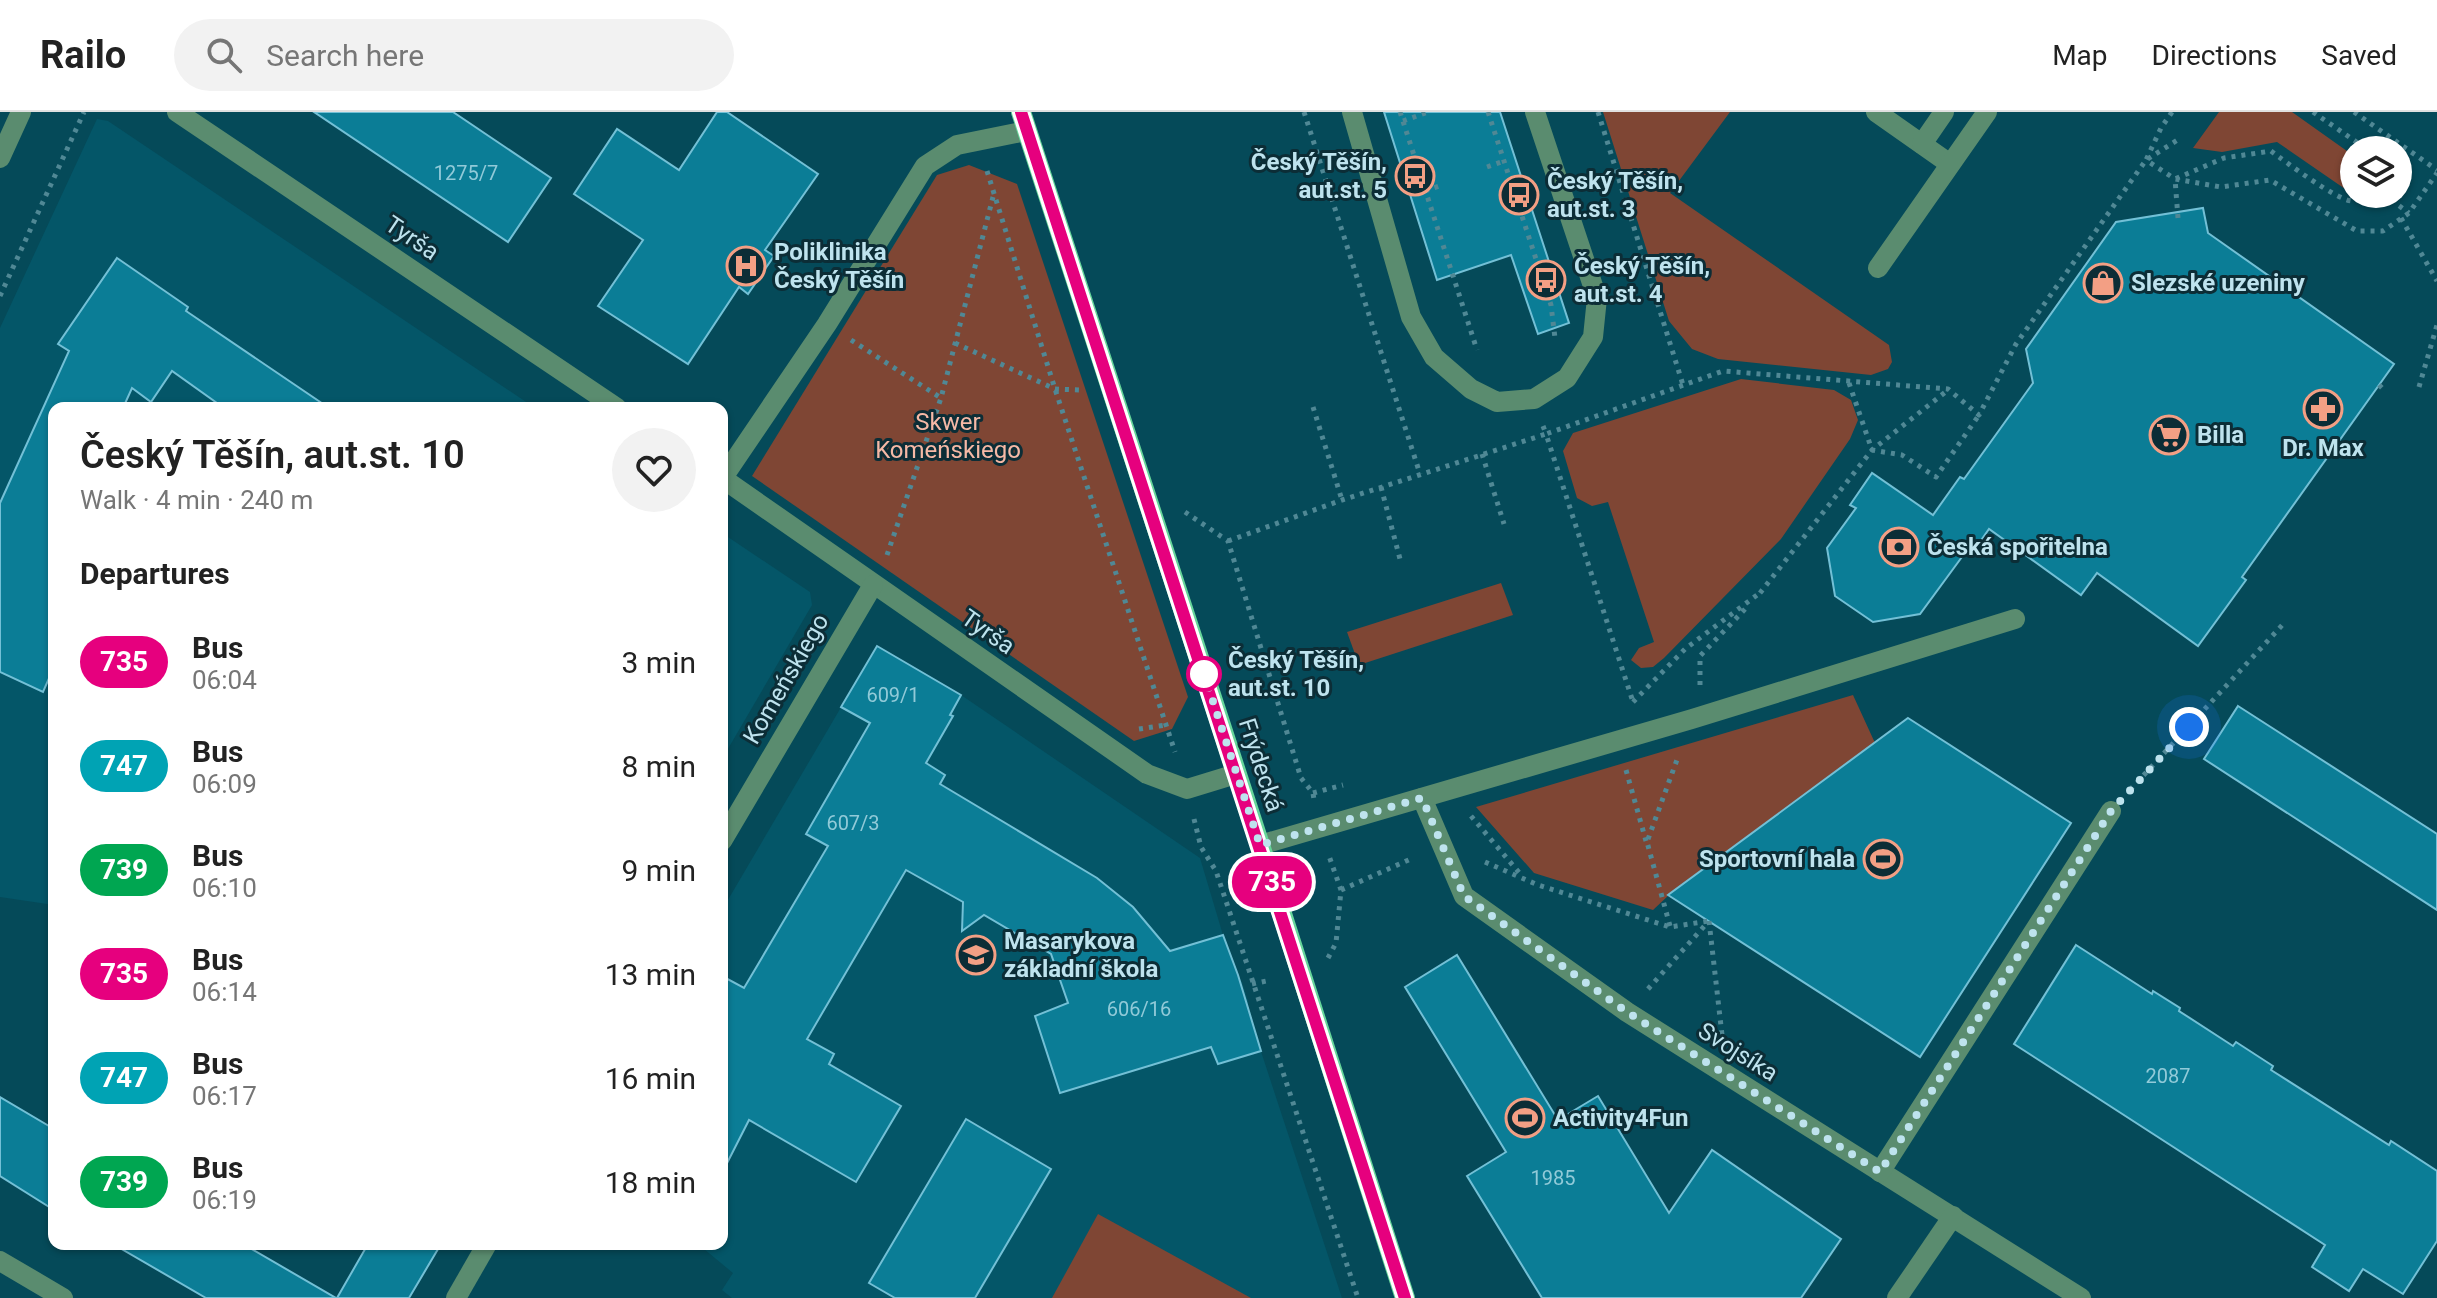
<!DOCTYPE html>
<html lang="en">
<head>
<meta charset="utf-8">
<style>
	:root { --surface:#fff; --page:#f2f2f2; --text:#222; --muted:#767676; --line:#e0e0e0 }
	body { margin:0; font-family:Roboto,sans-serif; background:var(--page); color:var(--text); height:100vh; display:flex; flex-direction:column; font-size:30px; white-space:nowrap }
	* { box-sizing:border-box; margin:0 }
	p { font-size:26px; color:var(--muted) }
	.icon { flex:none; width:44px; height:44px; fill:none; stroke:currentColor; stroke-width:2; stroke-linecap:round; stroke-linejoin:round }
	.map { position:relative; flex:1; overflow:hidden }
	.drawer { position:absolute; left:48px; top:290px; width:680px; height:848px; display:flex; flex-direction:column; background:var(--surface); border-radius:16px; box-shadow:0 2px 6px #0004 }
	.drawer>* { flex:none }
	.badge { padding:0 16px; border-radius:26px; font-size:28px; line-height:52px }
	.buttons { position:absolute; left:2340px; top:24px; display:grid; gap:16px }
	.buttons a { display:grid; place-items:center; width:72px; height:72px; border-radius:50%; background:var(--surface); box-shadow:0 2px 6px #0004; font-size:40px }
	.you { position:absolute; width:40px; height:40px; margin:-20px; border:6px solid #fff; border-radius:50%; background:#1a73e8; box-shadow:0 0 0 12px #1a73e833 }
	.map>.badge { position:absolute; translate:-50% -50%; box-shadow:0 0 0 4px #fff }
	h2 { padding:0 32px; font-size:30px; line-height:72px }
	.round { display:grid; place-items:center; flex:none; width:84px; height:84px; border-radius:42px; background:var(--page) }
	.summary { display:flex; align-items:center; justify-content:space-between; height:136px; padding:0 32px }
	h1 { font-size:38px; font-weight:600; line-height:60px }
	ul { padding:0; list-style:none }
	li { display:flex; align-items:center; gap:24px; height:104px; padding:0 32px }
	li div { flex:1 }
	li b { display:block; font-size:30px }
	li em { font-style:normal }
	li .badge { min-width:88px; font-weight:700; text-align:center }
	header { display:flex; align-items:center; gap:48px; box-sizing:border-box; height:112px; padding:0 40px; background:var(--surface); border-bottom:2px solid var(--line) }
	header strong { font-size:38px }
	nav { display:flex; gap:44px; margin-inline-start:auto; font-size:28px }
	.search { width:560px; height:72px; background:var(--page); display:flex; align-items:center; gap:20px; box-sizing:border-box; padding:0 28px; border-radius:44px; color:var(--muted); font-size:30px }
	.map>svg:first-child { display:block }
</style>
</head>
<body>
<header>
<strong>Railo</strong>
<div class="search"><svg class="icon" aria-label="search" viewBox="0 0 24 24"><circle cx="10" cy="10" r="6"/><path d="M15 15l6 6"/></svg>Search here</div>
<nav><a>Map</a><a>Directions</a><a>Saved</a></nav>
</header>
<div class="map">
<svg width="2437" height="1186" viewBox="0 0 2437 1186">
	<rect width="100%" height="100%" fill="#054a59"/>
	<g fill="#045668">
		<polygon points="97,7 108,9 535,296 54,296 54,793 0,785 0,216"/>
		<polygon points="722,421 810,480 812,493 722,647"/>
		<polygon points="877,534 961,583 1200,746 1223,823 1237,863 1242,870 1248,889 1249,903 1342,1186 732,1186 722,1178 733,1161 698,1132 722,1132 722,798"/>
	</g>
	<g fill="#7f4634">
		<polygon points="1603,0 1730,0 1670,81 1889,233 1892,250 1888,257 1871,263 1718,247 1692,237 1669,209"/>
		<polygon points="2219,0 2292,0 2354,44 2354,79 2348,79 2277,30 2222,40 2193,36"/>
		<polygon points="969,53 1017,72 1188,585 1172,617 1134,629 752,364 937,63"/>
		<polygon points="1741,267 1834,278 1851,288 1858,308 1850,327 1781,427 1664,546 1653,555 1641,556 1631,548 1639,536 1654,530 1608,390 1592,394 1577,386 1563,339 1573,321"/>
		<polygon points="1501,471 1513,503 1359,553 1347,520"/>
		<polygon points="1853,583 1875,631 1669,783 1653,798 1534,761 1476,695"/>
		<polygon points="1098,1102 1251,1186 1052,1186"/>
	</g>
	<g fill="#0b7d96" stroke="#73c0d6" stroke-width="2">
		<polygon points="314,0 453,0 551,66 508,130"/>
		<polygon points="717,0 727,0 818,62 765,138 774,144 748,182 739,175 688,252 598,194 643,128 574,82 617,17 679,58"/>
		<polygon points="1384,0 1500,0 1569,211 1538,222 1511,143 1437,168"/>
		<polygon points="2203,96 2208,121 2394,252 2242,465 2246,468 2198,534 2097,461 2081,483 1989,417 1975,437 1970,434 1920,502 1873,510 1835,484 1827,436 1856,396 1850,393 1872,361 1933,403 1960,365 1964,367 2033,271 2026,237 2116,110"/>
		<polygon points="117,146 188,195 186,199 329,296 224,296 172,259 151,290 132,276 123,296 54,296 54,555 43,580 0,560 0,391 69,239 58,232"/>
		<polygon points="877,534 961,583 950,603 953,604 926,651 945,663 940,672 1097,766 1133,795 1170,839 1223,823 1238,863 1261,939 1218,952 1211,935 1060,981 1035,904 1068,891 1051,842 984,803 962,819 963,790 906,758 807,927 834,942 829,952 901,994 856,1070 749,1008 722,1061 722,864 744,876 828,734 806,722 870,611 841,595"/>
		<polygon points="2238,594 2437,722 2437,798 2204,647"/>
		<polygon points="1908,606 2071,711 1920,945 1668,783"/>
		<polygon points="2076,833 2152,882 2153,879 2180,896 2179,899 2233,934 2236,930 2273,954 2271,958 2389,1033 2391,1029 2437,1059 2437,1129 2403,1182 2363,1157 2349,1179 2312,1155 2325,1133 2014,932"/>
		<polygon points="1457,843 1558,1008 1598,984 1669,1101 1712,1038 1841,1127 1801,1186 1542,1186 1467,1064 1506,1040 1405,875"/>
		<polygon points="0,985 54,1017 54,1098 0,1064"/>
		<polygon points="966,1007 1051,1057 975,1186 895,1186 869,1171"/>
		<polygon points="113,1132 243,1132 336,1186 206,1186"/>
		<polygon points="368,1132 441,1132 409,1186 337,1186"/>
	</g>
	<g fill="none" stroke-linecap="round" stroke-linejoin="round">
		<g stroke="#508895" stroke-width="5" stroke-dasharray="4 6" stroke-linecap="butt">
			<polyline points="1304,0 1420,362"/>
			<polyline points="1400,0 1477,238"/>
			<polyline points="1488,0 1551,193 1555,226"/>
			<polyline points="1598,0 1683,273"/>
			<polyline points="2172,0 2161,16 2146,48 2175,67 2221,75 2270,68 2357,119 2383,119 2409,101 2437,61"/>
			<polyline points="2313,0 2368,38"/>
			<polyline points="2354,0 2437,58"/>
			<polyline points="1403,9 1428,0"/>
			<polyline points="1487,55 1504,49"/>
			<polyline points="987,59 1055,277 1175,640"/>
			<polyline points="1425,79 1439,74"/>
			<polyline points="2383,82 2409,101"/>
			<path d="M2178,106L2175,67L2224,46L2271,39C2286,50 2336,88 2352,89C2359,89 2364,86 2369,82"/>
			<polyline points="2401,106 2437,169"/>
			<polyline points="0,184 84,0"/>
			<polyline points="851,228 941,286"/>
			<polyline points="955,231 1055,277 1080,278"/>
			<polyline points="1849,271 1872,338 1902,343 1936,365 1979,303"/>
			<polyline points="2379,273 2382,276"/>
			<polyline points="2419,275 2437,213"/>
			<polyline points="1313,295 1342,388"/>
			<polyline points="1543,314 1546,322 1723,259 1948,277 1979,303 2016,232 2146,48 2179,27"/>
			<polyline points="1482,342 1504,412"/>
			<polyline points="1381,375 1400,447"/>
			<polyline points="1185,400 1228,429 1301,666 1313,681 1314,688"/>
			<polyline points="1228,429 1342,388 1546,322 1633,590"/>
			<polyline points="887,443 941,286 993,85"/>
			<polyline points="1760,481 1872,338 1948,278"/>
			<polyline points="1700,573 1700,544 1748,494"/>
			<polyline points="1633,590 1685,537 1761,480"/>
			<polyline points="1139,617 1166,613"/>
			<polyline points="1626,658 1646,729"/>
			<polyline points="2130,678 2286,509"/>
			<polyline points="1313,681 1343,673"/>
			<polyline points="1471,704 1522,764"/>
			<polyline points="1194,707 1201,735 1216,759 1358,1186"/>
			<polyline points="1485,750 1538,773 1670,815 1709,809"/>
			<polyline points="1341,778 1413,746"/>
			<polyline points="1709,809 1722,923"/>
			<polyline points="1670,814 1647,730 1678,645"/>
			<polyline points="1328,846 1336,831 1341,778 1329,744"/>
			<polyline points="1252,872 1271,868"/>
			<polyline points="1648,877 1708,810"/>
		</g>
		<g stroke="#5a8c6f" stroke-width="20">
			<polyline points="177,0 617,296"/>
			<polyline points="1352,0 1411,205 1434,245 1471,277 1497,290 1534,287 1567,266 1593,225 1597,186 1535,0"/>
			<polyline points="1876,0 1950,52"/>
			<polyline points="1922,32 1944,0"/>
			<polyline points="0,46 21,0"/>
			<polyline points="1878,156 1987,0"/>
			<polyline points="722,366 1147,662 1187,677 1236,662"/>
			<polyline points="722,367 827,212 925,54 957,33 1026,19"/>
			<polyline points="1422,686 1464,784 1627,900 2081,1186"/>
			<polyline points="722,729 873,473"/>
			<polyline points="1260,733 1692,607 2015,507"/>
			<polyline points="1880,1060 2111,699"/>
			<polyline points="0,1149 63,1186"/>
			<polyline points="456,1186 487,1132"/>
			<polyline points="1897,1186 1953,1104"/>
		</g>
		<polyline stroke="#66d59a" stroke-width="20" points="1021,0 1260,733 1405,1186"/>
	</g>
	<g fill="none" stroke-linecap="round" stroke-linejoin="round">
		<defs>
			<polyline id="line" points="1021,0 1405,1186"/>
		</defs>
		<use href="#line" stroke="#fff" stroke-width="18"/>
		<use href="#line" stroke="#e6007e" stroke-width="12"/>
		<polyline stroke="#bee3ee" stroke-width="8" stroke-dasharray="0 14.4" points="1204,562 1260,733 1422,686 1464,784 1627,900 1880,1060 2111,699 2189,615"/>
	</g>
	<defs>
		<symbol id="bus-ring" viewBox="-11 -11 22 22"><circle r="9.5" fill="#0c2d36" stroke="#f39f84" stroke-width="1.5"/><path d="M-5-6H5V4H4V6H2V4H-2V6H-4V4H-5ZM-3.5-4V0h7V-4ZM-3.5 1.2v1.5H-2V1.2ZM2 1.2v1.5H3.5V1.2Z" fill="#f39f84"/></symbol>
		<symbol id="hospital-ring" viewBox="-11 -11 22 22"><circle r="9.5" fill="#0c2d36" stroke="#f39f84" stroke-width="1.5"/><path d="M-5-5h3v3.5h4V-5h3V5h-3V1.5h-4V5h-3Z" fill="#f39f84"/></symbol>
		<symbol id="shop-ring" viewBox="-11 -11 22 22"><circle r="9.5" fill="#0c2d36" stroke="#f39f84" stroke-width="1.5"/><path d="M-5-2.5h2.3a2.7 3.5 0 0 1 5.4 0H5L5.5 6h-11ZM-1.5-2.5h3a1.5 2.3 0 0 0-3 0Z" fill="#f39f84"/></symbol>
		<symbol id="pharmacy-ring" viewBox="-11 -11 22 22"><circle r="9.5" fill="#0c2d36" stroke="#f39f84" stroke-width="1.5"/><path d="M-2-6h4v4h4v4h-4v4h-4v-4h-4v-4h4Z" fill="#f39f84"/></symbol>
		<symbol id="supermarket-ring" viewBox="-11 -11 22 22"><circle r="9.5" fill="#0c2d36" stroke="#f39f84" stroke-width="1.5"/><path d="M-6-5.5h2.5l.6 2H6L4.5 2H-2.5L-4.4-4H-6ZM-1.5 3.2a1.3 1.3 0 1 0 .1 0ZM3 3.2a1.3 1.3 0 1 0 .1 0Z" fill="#f39f84"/></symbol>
		<symbol id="bank-ring" viewBox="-11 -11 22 22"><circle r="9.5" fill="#0c2d36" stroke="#f39f84" stroke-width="1.5"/><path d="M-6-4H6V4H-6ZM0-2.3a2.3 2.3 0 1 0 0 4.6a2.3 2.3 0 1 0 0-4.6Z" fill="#f39f84"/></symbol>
		<symbol id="stadium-ring" viewBox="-11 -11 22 22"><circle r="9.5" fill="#0c2d36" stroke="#f39f84" stroke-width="1.5"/><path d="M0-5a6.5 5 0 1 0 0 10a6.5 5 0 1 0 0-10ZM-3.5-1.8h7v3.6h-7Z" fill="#f39f84"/></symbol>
		<symbol id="school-ring" viewBox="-11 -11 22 22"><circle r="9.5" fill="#0c2d36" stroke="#f39f84" stroke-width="1.5"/><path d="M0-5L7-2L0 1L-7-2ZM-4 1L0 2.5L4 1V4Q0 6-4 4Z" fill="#f39f84"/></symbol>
	</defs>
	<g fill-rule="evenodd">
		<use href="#bus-ring" x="1393" y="42" width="44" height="44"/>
		<use href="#bus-ring" x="1497" y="61" width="44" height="44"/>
		<use href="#hospital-ring" x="724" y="132" width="44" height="44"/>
		<use href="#bus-ring" x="1524" y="146" width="44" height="44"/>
		<use href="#shop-ring" x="2081" y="149" width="44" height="44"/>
		<use href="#pharmacy-ring" x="2301" y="275" width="44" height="44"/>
		<use href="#supermarket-ring" x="2147" y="301" width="44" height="44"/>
		<use href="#bank-ring" x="1877" y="413" width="44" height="44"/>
		<use href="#stadium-ring" x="1861" y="725" width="44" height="44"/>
		<use href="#school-ring" x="954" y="821" width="44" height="44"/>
		<use href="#stadium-ring" x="1503" y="984" width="44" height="44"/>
	</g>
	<circle fill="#fff" stroke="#e6007e" stroke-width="4" cx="1204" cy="562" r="16"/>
	<g text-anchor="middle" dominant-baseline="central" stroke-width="6" stroke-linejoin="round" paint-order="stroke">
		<g font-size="20" fill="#91cad8">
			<text x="466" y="61">1275/7</text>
			<text x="893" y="583">609/1</text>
			<text x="853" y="711">607/3</text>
			<text x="1139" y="897">606/16</text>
			<text x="2168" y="964">2087</text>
			<text x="1553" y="1066">1985</text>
		</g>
		<g font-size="24" font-weight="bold" fill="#bee3ee" stroke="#0c2d36" text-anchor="start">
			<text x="1387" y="50" text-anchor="end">Český Těšín,<tspan x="1387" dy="28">aut.st. 5</tspan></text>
			<text x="1547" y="69">Český Těšín,<tspan x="1547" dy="28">aut.st. 3</tspan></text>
			<text x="774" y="140">Poliklinika<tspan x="774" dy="28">Český Těšín</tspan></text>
			<text x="1574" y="154">Český Těšín,<tspan x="1574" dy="28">aut.st. 4</tspan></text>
			<text x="2131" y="171">Slezské uzeniny</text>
			<text x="2197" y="323">Billa</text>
			<text x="2323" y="336" text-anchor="middle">Dr. Max</text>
			<text x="1927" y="435">Česká spořitelna</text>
			<text x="1855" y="747" text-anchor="end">Sportovní hala</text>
			<text x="1004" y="829">Masarykova<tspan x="1004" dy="28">základní škola</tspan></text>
			<text x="1553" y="1006">Activity4Fun</text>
		</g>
		<g font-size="24" fill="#bee3ee" stroke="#0c2d36">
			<text transform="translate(412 126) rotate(34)">Tyrša</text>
			<text transform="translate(988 520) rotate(35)">Tyrša</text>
			<text transform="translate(786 567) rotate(-60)">Komeńskiego</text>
			<text transform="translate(1261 653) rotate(72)">Frýdecká</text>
			<text transform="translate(1738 940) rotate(32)">Svojsíka</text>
		</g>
		<g font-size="24" fill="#f6b9a6" stroke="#0c2d36">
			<text x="948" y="310">Skwer<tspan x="948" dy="28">Komeńskiego</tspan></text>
		</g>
		<g font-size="24" font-weight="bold" fill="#bee3ee" stroke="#0c2d36" text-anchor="start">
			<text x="1228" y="548">Český Těšín,<tspan x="1228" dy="28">aut.st. 10</tspan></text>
		</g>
	</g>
</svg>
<div class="buttons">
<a><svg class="icon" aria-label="layers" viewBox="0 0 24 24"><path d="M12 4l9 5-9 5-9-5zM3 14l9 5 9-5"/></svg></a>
</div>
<div class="you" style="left:2189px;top:615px"></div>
<b class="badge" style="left:1272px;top:770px;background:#e6007e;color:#fff">735</b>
<section class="drawer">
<div class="summary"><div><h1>Český Těšín, aut.st. 10</h1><p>Walk · 4 min · 240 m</p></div><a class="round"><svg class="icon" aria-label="heart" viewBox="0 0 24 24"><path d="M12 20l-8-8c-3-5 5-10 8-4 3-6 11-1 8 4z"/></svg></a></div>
<h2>Departures</h2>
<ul>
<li><span class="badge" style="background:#e6007e;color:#fff">735</span><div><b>Bus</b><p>06:04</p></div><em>3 min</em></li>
<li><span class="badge" style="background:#00a3b4;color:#fff">747</span><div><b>Bus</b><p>06:09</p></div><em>8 min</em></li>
<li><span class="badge" style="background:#00a651;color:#fff">739</span><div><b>Bus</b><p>06:10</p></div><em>9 min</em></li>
<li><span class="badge" style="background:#e6007e;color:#fff">735</span><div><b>Bus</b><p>06:14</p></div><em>13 min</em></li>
<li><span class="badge" style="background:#00a3b4;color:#fff">747</span><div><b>Bus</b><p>06:17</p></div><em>16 min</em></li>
<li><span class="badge" style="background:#00a651;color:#fff">739</span><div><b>Bus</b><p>06:19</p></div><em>18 min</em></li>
</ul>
</section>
</div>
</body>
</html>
